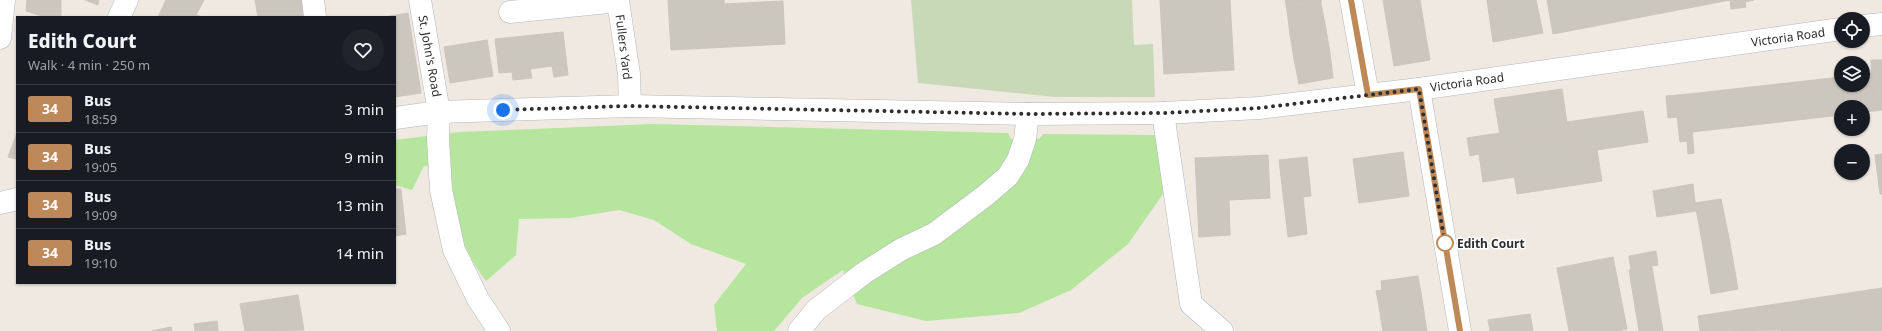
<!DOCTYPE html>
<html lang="en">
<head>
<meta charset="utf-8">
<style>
	:root { --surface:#171b24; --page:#20242c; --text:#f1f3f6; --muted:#9ea1a6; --line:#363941 }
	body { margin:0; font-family:"Noto Sans",sans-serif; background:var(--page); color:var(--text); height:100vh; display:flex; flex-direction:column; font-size:15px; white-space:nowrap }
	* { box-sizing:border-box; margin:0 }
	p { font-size:13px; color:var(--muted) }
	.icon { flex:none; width:22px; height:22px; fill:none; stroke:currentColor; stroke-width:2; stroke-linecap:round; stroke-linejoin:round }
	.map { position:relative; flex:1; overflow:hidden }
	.panel { position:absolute; left:16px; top:16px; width:380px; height:268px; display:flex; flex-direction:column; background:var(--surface); border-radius:0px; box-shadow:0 1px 3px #0004 }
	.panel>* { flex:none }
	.badge { padding:0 8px; border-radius:3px; font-size:14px; line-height:26px }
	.tools { position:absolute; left:1834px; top:12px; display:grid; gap:8px }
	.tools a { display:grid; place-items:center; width:36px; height:36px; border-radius:50%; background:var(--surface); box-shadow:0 1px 3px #0004; font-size:20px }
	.you { position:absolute; width:20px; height:20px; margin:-10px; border:3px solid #fff; border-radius:50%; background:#1a73e8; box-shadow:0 0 0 6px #1a73e833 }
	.map>.badge { position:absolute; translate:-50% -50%; box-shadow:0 0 0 2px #fff }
	.round { display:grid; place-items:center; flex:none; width:42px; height:42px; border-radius:21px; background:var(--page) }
	.summary { display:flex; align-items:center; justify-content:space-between; height:68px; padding:0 12px }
	h1 { font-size:19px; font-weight:800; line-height:30px }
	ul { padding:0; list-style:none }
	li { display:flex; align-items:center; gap:12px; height:48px; padding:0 12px; border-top:1px solid var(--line) }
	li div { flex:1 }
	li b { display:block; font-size:15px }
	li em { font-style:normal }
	li .badge { min-width:44px; font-weight:700; text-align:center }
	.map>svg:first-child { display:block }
</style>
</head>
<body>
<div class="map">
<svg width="1882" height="331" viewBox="0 0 1882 331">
	<rect width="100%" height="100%" fill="#efe9e1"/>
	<path fill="#b6e59e" d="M654,124L1008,133L1011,139H1039L1043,134L1155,135L1165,191L1128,244L1071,290L1019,313L926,321L857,304L843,270L802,298L774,331H717L714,305L746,264L691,244L654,220L619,210L570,218L519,219L516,255L486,281C456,242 456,214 450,168L424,166L412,190L395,185V140L459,132Z"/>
	<polygon fill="#c8d9b8" points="911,0 1132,0 1134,45 1153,44 1155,97 1055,97 918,83"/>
	<g fill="#cbc7bf" stroke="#cbc5ba">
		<polygon points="27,0 61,0 61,17 45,17 26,11"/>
		<polygon points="85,0 99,0 98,5"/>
		<polygon points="166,0 204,0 196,15 203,17 158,17"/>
		<polygon points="255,0 307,0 309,17 258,17"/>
		<polygon points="668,0 724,0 724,4 783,1 785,44 671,50"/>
		<polygon points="1160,0 1230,0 1234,70 1164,74"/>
		<polygon points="1285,0 1321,0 1321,4 1287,10"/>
		<polygon points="1383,0 1420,0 1422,12 1386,18"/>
		<polygon points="1487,0 1536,0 1543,33 1493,42"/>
		<polygon points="1547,0 1730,0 1553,34"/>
		<polygon points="1730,0 1754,0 1745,2 1746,7 1731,9"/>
		<polygon points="1321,4 1326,29 1290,35 1287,10"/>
		<polygon points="1422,12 1426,37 1390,42 1386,18"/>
		<polygon points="408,13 421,93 395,97 395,17 384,17"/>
		<polygon points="1326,29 1330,53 1294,59 1290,35"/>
		<polygon points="563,32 568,75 554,77 552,66 530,69 532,78 513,80 512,72 499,73 495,39"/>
		<polygon points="1426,37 1430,60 1394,66 1390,42"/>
		<polygon points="487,40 493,76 450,83 444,47"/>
		<polygon points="1330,53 1333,78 1299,84 1294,59"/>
		<polygon points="1871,60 1882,60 1882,110 1874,111"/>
		<polygon points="1872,73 1874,111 1863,112 1863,107 1841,107 1841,115 1692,132 1689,94 1841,77 1841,85 1863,85 1863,74"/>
		<polygon points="1562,89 1569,136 1502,147 1494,99"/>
		<polygon points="1689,94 1694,153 1688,154 1687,141 1680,142 1677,117 1668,118 1666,96"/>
		<polygon points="1643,111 1648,142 1572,154 1567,122"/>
		<polygon points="17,133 17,159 8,157"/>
		<polygon points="1500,133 1502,147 1510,146 1515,177 1483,182 1479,154 1470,156 1467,138"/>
		<polygon points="1569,136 1572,154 1597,150 1602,181 1517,194 1510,146"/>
		<polygon points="1403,152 1409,196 1359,203 1353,159"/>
		<polygon points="1882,154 1882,194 1880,194 1875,155"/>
		<polygon points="1268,155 1270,198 1229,200 1230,235 1199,237 1195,158"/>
		<polygon points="1307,157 1311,196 1303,197 1307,234 1288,237 1279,160"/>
		<polygon points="1693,184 1696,211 1657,217 1653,191"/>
		<polygon points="395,189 401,189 406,234 395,236"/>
		<polygon points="1721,199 1730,243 1703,247 1695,203"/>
		<polygon points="1730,243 1738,289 1711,294 1703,247"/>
		<polygon points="1656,251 1658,265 1631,270 1629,256"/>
		<polygon points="1613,257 1627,329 1617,331 1569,331 1557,268"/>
		<polygon points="1652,267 1663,331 1639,331 1629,270"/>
		<polygon points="1418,276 1422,299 1379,306 1376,291 1382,290 1381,281"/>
		<polygon points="1882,288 1882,317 1788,330 1783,303"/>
		<polygon points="298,295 304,330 245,331 240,304"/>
		<polygon points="1422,299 1425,319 1382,326 1379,306"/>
		<polygon points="1783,303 1788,330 1700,331 1698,316"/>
		<polygon points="1530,314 1533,331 1490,331 1488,320"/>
		<polygon points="1882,317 1882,331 1781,331 1788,330"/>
		<polygon points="1425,319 1427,331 1383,331 1382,326"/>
		<polygon points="217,321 218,331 195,331 194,324"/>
		<polygon points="171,327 172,331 152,331"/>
	</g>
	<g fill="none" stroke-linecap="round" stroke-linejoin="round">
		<defs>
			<g id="minor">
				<polyline points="313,0 315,17"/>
				<polyline points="420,0 439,112 438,138 441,190 454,250 478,299 499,331"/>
				<polyline points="1351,0 1368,95"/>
				<polyline points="510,12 618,1 629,74 630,106"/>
				<polyline points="119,17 127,0"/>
				<polyline points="1863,26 1882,24"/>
				<polyline points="0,38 4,0"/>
				<polyline points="1419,89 1460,331"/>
				<polyline points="1163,113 1191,304 1222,331"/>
				<polyline points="395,118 439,112 630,106 1028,114 1163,113 1259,108 1419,89 1841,29"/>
				<polyline points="0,203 17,199"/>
				<polyline points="799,331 816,310 864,273 902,249 934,234 986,195 1008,176 1018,160 1025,139 1028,114"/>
			</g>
		</defs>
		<use href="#minor" stroke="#b4b7c1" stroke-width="23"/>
		<use href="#minor" stroke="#fff" stroke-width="22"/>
	</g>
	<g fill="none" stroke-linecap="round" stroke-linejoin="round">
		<defs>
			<polyline id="line" points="1351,0 1368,95 1419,89 1460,331"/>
		</defs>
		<use href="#line" stroke="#fff" stroke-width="9"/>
		<use href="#line" stroke="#be8959" stroke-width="6"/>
		<polyline stroke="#2e2e2e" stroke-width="4" stroke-dasharray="0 7.2" points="503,110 630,106 1028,114 1163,113 1259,108 1419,89 1445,244 1445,243"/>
	</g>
	<circle fill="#fff" stroke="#be8959" stroke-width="2" cx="1445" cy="243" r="8"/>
	<g text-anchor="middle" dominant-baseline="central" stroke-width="3" stroke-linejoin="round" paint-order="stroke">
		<g font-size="12" fill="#2e2e2e" stroke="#fff">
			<text transform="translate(1788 37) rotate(-8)">Victoria Road</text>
			<text transform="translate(624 47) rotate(83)">Fullers Yard</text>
			<text transform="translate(430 56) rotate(80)">St. John's Road</text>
			<text transform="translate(1467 82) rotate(-8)">Victoria Road</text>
		</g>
		<g font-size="12" font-weight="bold" fill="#2e2e2e" stroke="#fff" text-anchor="start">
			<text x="1457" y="243">Edith Court</text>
		</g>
	</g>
</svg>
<div class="tools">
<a><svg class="icon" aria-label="locate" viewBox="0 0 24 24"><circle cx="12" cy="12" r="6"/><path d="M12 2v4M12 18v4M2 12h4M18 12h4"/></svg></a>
<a><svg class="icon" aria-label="layers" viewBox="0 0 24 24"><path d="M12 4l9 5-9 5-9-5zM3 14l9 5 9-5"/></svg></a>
<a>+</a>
<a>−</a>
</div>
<div class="you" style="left:503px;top:110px"></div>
<section class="panel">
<div class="summary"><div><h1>Edith Court</h1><p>Walk · 4 min · 250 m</p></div><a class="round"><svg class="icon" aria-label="heart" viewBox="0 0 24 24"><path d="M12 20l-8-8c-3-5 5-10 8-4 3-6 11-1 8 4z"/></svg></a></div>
<ul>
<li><span class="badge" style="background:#be8959;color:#fff">34</span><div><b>Bus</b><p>18:59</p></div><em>3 min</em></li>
<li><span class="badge" style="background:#be8959;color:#fff">34</span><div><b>Bus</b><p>19:05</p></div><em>9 min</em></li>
<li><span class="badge" style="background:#be8959;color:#fff">34</span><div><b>Bus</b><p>19:09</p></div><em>13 min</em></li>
<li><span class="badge" style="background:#be8959;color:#fff">34</span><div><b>Bus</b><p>19:10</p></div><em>14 min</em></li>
</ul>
</section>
</div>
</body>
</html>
